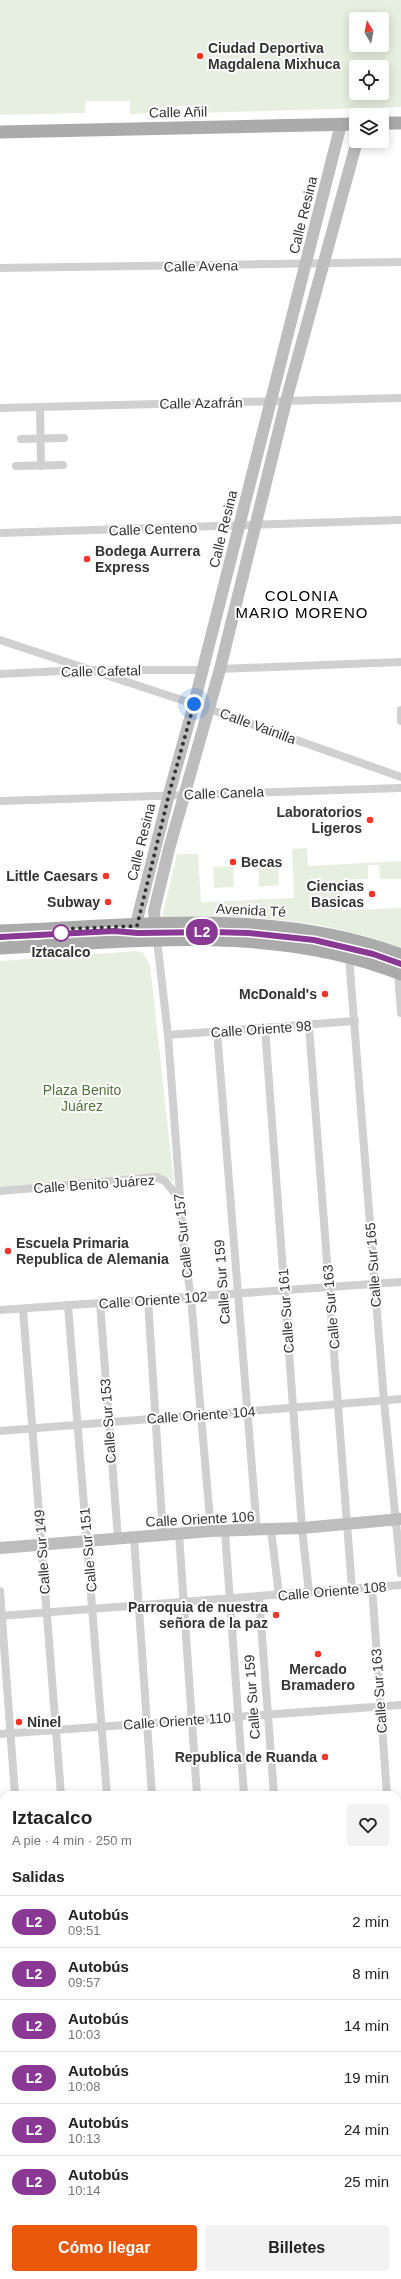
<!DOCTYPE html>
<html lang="es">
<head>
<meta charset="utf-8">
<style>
	:root { --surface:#fff; --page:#f2f2f2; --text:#222; --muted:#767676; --line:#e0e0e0; --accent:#ea580c }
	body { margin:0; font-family:Helvetica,sans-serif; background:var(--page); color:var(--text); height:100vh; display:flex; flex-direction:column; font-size:15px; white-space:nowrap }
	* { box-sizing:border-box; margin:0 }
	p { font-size:13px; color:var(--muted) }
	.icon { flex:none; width:22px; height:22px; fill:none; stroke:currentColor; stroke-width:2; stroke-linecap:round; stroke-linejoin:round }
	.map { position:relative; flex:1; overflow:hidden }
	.details { position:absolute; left:0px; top:1791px; width:401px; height:488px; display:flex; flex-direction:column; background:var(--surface); border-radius:12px 12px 0 0; box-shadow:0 2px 10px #0003 }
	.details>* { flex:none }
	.badge { padding:0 8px; border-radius:13px; font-size:14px; line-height:26px }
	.needle { width:26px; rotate:350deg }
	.controls { position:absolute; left:349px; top:12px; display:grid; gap:8px }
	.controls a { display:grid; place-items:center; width:40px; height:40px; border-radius:4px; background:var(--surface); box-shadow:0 2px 10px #0003; font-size:20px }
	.you { position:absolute; width:20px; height:20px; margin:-10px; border:3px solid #fff; border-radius:50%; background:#1a73e8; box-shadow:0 0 0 6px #1a73e833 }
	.map>.badge { position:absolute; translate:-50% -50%; box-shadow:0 0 0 2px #fff }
	h2 { padding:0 12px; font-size:15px; line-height:36px }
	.round { display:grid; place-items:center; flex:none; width:42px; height:42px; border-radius:4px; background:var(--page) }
	.summary { display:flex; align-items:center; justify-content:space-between; height:68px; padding:0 12px }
	h1 { font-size:19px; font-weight:800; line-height:30px }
	.cta { display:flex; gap:8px; margin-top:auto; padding:8px 12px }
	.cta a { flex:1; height:46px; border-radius:4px; background:var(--accent); color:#fff; font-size:16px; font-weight:800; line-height:46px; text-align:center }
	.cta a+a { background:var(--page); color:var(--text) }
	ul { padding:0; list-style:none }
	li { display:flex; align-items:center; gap:12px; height:52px; padding:0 12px; border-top:1px solid var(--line) }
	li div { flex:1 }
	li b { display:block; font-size:15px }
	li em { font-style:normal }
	li .badge { min-width:44px; font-weight:700; text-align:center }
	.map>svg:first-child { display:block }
</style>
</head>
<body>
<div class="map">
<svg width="401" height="2279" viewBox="0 0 401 2279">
	<rect width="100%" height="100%" fill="#fff"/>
	<g fill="#e7f0e0" fill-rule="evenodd">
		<path d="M0,0H401V107L196,113L191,106L164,107V113L130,114V101H86L85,113L0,115ZM356,19H382V45H356ZM356,67H382V93H356Z"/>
		<path d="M307,848L308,866L401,861V879H380L379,865H368V879L342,880L343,910L401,908V948C326,918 241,914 162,917L177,854H198L201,902L294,898L292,849Z"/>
		<polygon points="278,865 279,885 259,887 258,866"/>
		<polygon points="233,866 234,887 214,888 213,867"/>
		<polygon points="137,951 143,953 150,965 174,1183 169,1178 156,1174 0,1187 0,961"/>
		<polygon points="397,1968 401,1969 401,2094 397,2093"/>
	</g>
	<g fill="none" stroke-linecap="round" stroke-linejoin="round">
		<g stroke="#d0d0d0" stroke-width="8">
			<polyline points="0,268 401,262"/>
			<polyline points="40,407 41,466"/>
			<polyline points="0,408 401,398"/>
			<polyline points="21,439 64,438"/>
			<polyline points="16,466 63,465"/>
			<polyline points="0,533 401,520"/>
			<polyline points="0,640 209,709 401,777"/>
			<polyline points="220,669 401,662"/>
			<polyline points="95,670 203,670"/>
			<polyline points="0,674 81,670"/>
			<polyline points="401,721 401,710"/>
			<polyline points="0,801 401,788"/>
			<polyline points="157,940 168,1035 184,1250 191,1298 211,1531"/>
			<polyline points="349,957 384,1401 401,1573"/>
			<polyline points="398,973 401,1013"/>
			<polyline points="309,1026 352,1589"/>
			<polyline points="265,1028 302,1528 309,1593"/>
			<polyline points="217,1031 257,1531"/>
			<polyline points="168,1035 355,1021"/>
			<polyline points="0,1191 156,1177 165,1181 178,1197"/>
			<polyline points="148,1300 163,1536"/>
			<polyline points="100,1303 118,1539"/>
			<polyline points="68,1305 107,1795"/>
			<polyline points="23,1309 61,1795"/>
			<polyline points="0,1310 401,1282"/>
			<polyline points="0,1431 401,1399"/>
			<polyline points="271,1530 279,1595"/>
			<polyline points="225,1532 244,1795"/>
			<polyline points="179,1534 197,1795"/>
			<polyline points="134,1538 152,1795"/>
			<polyline points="372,1587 387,1795"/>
			<polyline points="0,1591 15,1795"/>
			<polyline points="259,1597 274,1795"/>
			<polyline points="0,1616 401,1585"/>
			<polyline points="0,1734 401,1705"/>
			<polyline points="397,1822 401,1822"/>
			<polyline points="397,1890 401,1890"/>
			<polyline points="0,1920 4,1920"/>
			<polyline points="0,2039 4,2038"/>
			<polyline points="0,2157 4,2157"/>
			<polyline points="0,2198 4,2250"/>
			<polyline points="397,2273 401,2273"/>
			<polyline points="6,2275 6,2279"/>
			<polyline points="52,2275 52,2279"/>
			<polyline points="97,2275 97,2279"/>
			<polyline points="144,2275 144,2279"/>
			<polyline points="190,2275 190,2279"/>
			<polyline points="236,2275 236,2279"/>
			<polyline points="281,2275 281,2279"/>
		</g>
		<g stroke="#bdbdbd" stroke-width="12">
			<polyline points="157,940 154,911 169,849 220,669 286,401 357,141"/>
			<polyline points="139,941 138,916 169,794 194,704 341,124"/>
			<polyline points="0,1548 211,1531 302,1528 401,1519"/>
			<polyline points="0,1853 4,1853"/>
			<polyline points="333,2275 333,2279"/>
		</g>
		<g stroke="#ababab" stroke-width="13">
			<polyline points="382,123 401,123"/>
			<polyline points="0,132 356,124"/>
			<path d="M0,931C133,926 273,907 401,955"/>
			<path d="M0,948C134,942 273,923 401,974"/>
		</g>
	</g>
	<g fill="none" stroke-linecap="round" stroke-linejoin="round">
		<defs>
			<polyline id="line" points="0,937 114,931 138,933 212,932 249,933 314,940 373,954 401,964"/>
		</defs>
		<use href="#line" stroke="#fff" stroke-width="9"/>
		<use href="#line" stroke="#893894" stroke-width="6"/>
		<polyline stroke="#333" stroke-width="4" stroke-dasharray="0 7.2" points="61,933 63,929 137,926 169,794 194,704"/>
	</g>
	<g fill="#f73428" stroke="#fff" stroke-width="1.5">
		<circle cx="200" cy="56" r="4"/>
		<circle cx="87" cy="559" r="4"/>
		<circle cx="370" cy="820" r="4"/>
		<circle cx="233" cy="862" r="4"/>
		<circle cx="106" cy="876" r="4"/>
		<circle cx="372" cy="894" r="4"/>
		<circle cx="108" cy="902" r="4"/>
		<circle cx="325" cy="994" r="4"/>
		<circle cx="8" cy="1251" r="4"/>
		<circle cx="276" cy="1615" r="4"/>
		<circle cx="318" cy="1654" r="4"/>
		<circle cx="19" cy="1722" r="4"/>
		<circle cx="325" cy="1757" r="4"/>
	</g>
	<circle fill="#fff" stroke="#893894" stroke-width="2" cx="61" cy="933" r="8"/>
	<g text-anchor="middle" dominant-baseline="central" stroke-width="4" stroke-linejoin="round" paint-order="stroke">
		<g font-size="14" font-weight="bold" fill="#333" stroke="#fff" text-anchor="end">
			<text x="208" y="48" text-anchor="start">Ciudad Deportiva<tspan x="208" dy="16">Magdalena Mixhuca</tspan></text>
			<text x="95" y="551" text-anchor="start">Bodega Aurrera<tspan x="95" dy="16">Express</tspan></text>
			<text x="362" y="812">Laboratorios<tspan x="362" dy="16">Ligeros</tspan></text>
			<text x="241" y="862" text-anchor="start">Becas</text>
			<text x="98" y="876">Little Caesars</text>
			<text x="364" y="886">Ciencias<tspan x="364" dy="16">Basicas</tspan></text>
			<text x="100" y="902">Subway</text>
			<text x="317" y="994">McDonald's</text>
			<text x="16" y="1243" text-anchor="start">Escuela Primaria<tspan x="16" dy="16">Republica de Alemania</tspan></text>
			<text x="268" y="1607">Parroquia de nuestra<tspan x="268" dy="16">señora de la paz</tspan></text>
			<text x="318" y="1669" text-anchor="middle">Mercado<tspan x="318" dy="16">Bramadero</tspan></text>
			<text x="27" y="1722" text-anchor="start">Ninel</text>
			<text x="317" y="1757">Republica de Ruanda</text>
		</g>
		<g font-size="14" fill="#333" stroke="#fff">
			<text transform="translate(178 112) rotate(-1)">Calle Añil</text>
			<text transform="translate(303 215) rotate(-76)">Calle Resina</text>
			<text transform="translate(201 266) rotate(-1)">Calle Avena</text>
			<text transform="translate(201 403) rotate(-1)">Calle Azafrán</text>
			<text transform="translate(153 529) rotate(-2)">Calle Centeno</text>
			<text transform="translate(223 529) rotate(-76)">Calle Resina</text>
			<text transform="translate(101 671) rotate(-1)">Calle Cafetal</text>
			<text transform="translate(258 726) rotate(20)">Calle Vainilla</text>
			<text transform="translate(224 793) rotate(-2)">Calle Canela</text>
			<text transform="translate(141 842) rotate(-76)">Calle Resina</text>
			<text transform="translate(251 910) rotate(3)">Avenida Té</text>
			<text transform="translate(261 1029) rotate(-4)">Calle Oriente 98</text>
			<text transform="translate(94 1184) rotate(-4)">Calle Benito Juárez</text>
			<text transform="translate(183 1236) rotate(-96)">Calle Sur 157</text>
			<text transform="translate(373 1265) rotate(-94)">Calle Sur 165</text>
			<text transform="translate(222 1282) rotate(-94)">Calle Sur 159</text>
			<text transform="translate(153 1300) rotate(-4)">Calle Oriente 102</text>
			<text transform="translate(331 1307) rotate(-95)">Calle Sur 163</text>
			<text transform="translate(286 1311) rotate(-94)">Calle Sur 161</text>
			<text transform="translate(201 1415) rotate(-4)">Calle Oriente 104</text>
			<text transform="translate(108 1421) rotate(-94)">Calle Sur 153</text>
			<text transform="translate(200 1519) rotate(-3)">Calle Oriente 106</text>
			<text transform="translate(88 1550) rotate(-95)">Calle Sur 151</text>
			<text transform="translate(42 1552) rotate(-94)">Calle Sur 149</text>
			<text transform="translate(332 1591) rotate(-5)">Calle Oriente 108</text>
			<text transform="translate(379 1691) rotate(-94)">Calle Sur 163</text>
			<text transform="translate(252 1697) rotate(-94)">Calle Sur 159</text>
			<text transform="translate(177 1721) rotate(-4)">Calle Oriente 110</text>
		</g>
		<g font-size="14" font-weight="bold" fill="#333" stroke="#fff">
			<text x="61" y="952">Iztacalco</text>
		</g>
		<g font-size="14" fill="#4e743a" stroke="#fff">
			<text x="82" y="1090">Plaza Benito<tspan x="82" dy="16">Juárez</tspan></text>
		</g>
		<g font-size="15" letter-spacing="1" fill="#000" stroke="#fff">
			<text x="302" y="595">COLONIA<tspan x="302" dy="17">MARIO MORENO</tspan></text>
		</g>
	</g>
</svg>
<div class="controls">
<a><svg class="needle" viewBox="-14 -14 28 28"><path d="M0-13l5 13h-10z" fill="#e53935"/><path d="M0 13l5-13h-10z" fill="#767676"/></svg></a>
<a><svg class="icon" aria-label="locate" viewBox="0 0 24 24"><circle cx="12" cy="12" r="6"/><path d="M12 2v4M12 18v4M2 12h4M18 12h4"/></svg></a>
<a><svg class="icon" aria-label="layers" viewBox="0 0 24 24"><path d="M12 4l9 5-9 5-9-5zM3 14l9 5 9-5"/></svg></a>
</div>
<div class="you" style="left:194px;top:704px"></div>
<b class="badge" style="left:202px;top:932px;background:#893894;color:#fff">L2</b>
<section class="details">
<div class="summary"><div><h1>Iztacalco</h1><p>A pie · 4 min · 250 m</p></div><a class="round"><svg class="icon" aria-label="heart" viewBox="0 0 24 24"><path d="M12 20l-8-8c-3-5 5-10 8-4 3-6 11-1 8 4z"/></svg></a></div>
<h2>Salidas</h2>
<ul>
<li><span class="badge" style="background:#893894;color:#fff">L2</span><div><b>Autobús</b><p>09:51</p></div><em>2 min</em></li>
<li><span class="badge" style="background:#893894;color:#fff">L2</span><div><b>Autobús</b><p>09:57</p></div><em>8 min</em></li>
<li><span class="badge" style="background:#893894;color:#fff">L2</span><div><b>Autobús</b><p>10:03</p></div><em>14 min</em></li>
<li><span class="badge" style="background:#893894;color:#fff">L2</span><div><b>Autobús</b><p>10:08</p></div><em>19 min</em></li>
<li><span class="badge" style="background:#893894;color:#fff">L2</span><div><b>Autobús</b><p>10:13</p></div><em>24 min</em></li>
<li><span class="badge" style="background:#893894;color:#fff">L2</span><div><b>Autobús</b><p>10:14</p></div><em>25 min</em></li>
</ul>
<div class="cta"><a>Cómo llegar</a><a>Billetes</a></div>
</section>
</div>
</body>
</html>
